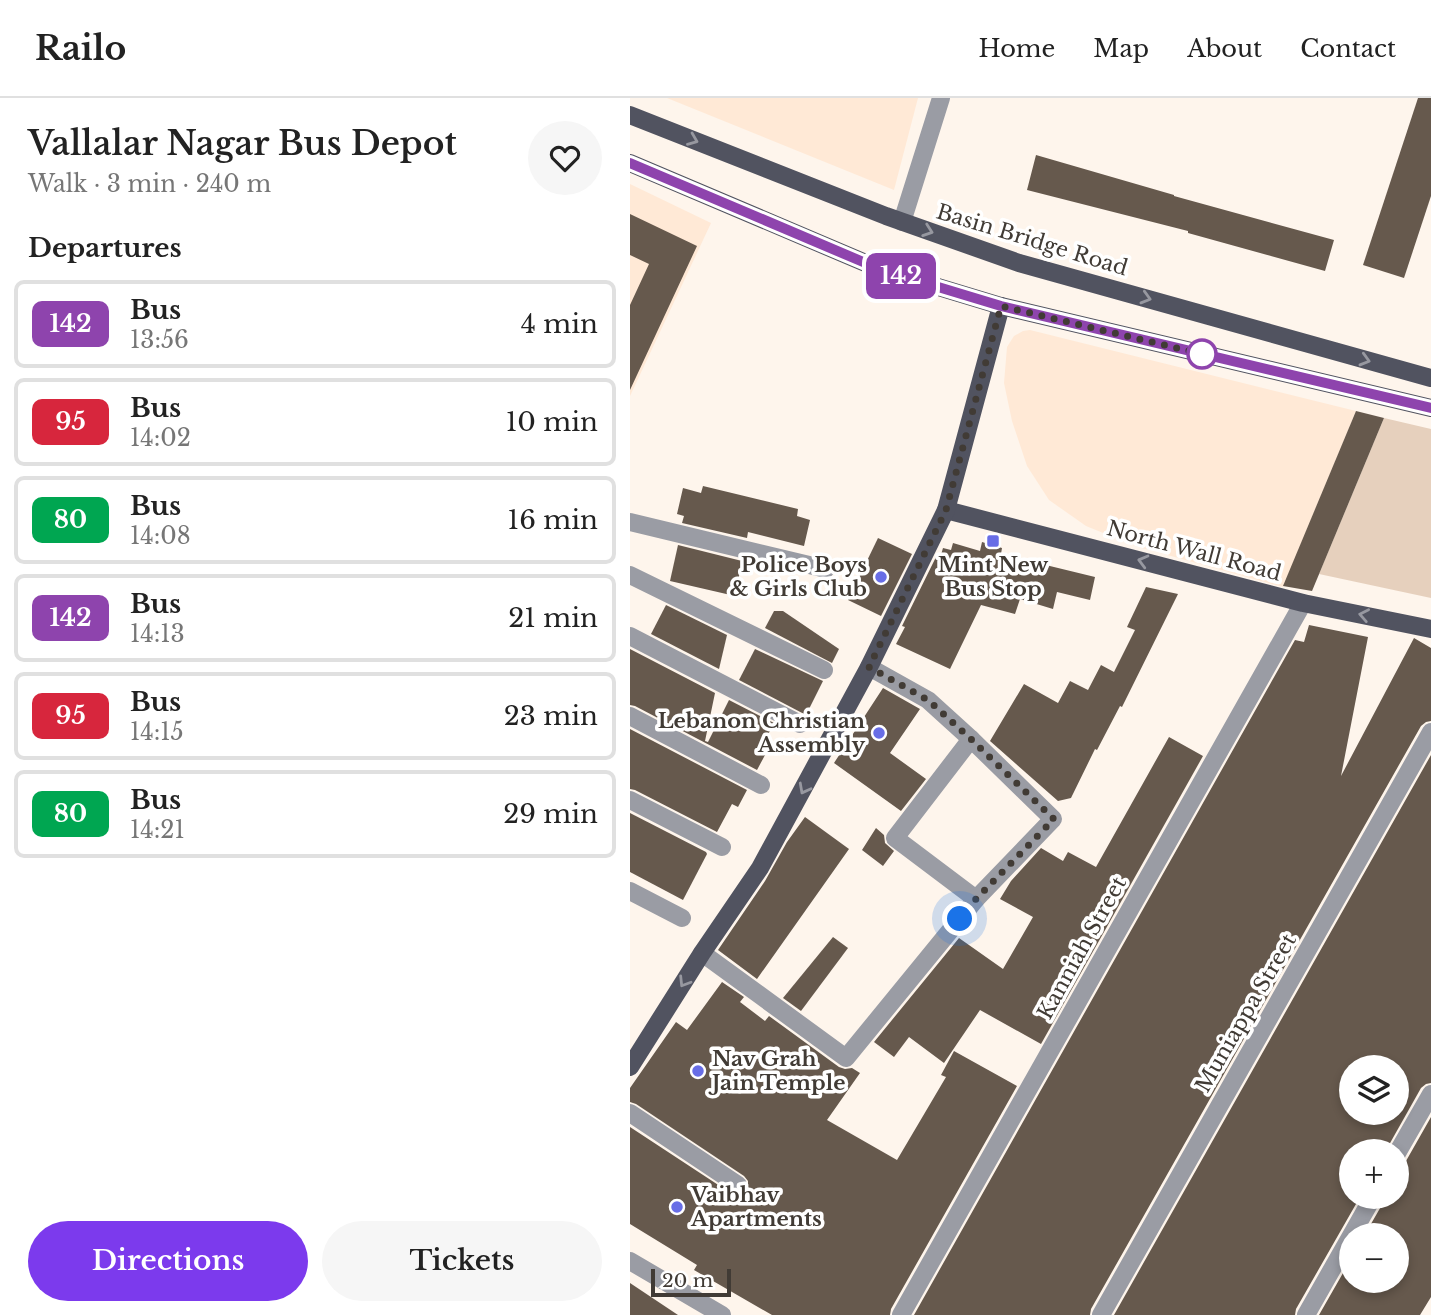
<!DOCTYPE html>
<html lang="en">
<head>
<meta charset="utf-8">
<style>
	:root { --surface:#fff; --page:#f6f6f6; --text:#222; --muted:#767676; --line:#e0e0e0; --accent:#7c3aed }
	body { margin:0; font-family:"Libre Baskerville",serif; background:var(--page); color:var(--text); height:100vh; display:flex; flex-direction:column; font-size:26px; white-space:nowrap }
	* { box-sizing:border-box; margin:0 }
	p { font-size:23px; color:var(--muted) }
	.icon { flex:none; width:38px; height:38px; fill:none; stroke:currentColor; stroke-width:2; stroke-linecap:round; stroke-linejoin:round }
	.map { position:relative; flex:1; overflow:hidden }
	.sheet { display:flex; flex-direction:column; background:var(--surface); width:630px }
	.sheet>* { flex:none }
	.badge { padding:0 14px; border-radius:10px; font-size:24px; line-height:46px }
	.tools { position:absolute; left:709px; top:957px; display:grid; gap:14px }
	.tools a { display:grid; place-items:center; width:70px; height:70px; border-radius:50%; background:var(--surface); box-shadow:0 4px 10px #0003; font-size:35px }
	.scale { position:absolute; left:21px; bottom:18px; width:80px; box-sizing:border-box; padding-left:7px; border:4px solid #413b35; border-top:0; font-size:19px; line-height:24px; white-space:nowrap; color:#413b35; -webkit-text-stroke:5px #fff; paint-order:stroke }
	.you { position:absolute; width:35px; height:35px; margin:-18px; border:5px solid #fff; border-radius:50%; background:#1a73e8; box-shadow:0 0 0 10px #1a73e833 }
	.map>.badge { position:absolute; translate:-50% -50%; box-shadow:0 0 0 4px #fff }
	h2 { padding:0 28px; font-size:26px; line-height:63px }
	.round { display:grid; place-items:center; flex:none; width:74px; height:74px; border-radius:37px; background:var(--page) }
	.head { display:flex; align-items:center; justify-content:space-between; height:119px; padding:0 28px }
	h1 { font-size:33px; font-weight:600; line-height:52px }
	.action { display:flex; gap:14px; margin-top:auto; padding:14px 28px }
	.action a { flex:1; height:80px; border-radius:42px; background:var(--accent); color:#fff; font-size:28px; font-weight:600; line-height:80px; text-align:center }
	.action a+a { background:var(--page); color:var(--text) }
	ul { padding:0; list-style:none }
	li { display:flex; align-items:center; gap:21px; height:88px; margin:0 14px 10px; padding:0 14px; border:4px solid var(--line); border-radius:10px }
	li div { flex:1 }
	li b { display:block; font-size:26px }
	li em { font-style:normal }
	li .badge { min-width:77px; font-weight:700; text-align:center }
	header { display:flex; align-items:center; gap:42px; box-sizing:border-box; height:98px; padding:0 35px; background:var(--surface); border-bottom:2px solid var(--line) }
	header strong { font-size:33px }
	nav { display:flex; gap:38px; margin-inline-start:auto; font-size:24px }
	main { display:flex; flex:1; min-height:0 }
	.map>svg:first-child { display:block }
</style>
</head>
<body>
<header>
<strong>Railo</strong>
<nav><a>Home</a><a>Map</a><a>About</a><a>Contact</a></nav>
</header>
<main>
<section class="sheet">
<div class="head"><div><h1>Vallalar Nagar Bus Depot</h1><p>Walk · 3 min · 240 m</p></div><a class="round"><svg class="icon" aria-label="heart" viewBox="0 0 24 24"><path d="M12 20l-8-8c-3-5 5-10 8-4 3-6 11-1 8 4z"/></svg></a></div>
<h2>Departures</h2>
<ul>
<li><span class="badge" style="background:#8e44ad;color:#fff">142</span><div><b>Bus</b><p>13:56</p></div><em>4 min</em></li>
<li><span class="badge" style="background:#d7263d;color:#fff">95</span><div><b>Bus</b><p>14:02</p></div><em>10 min</em></li>
<li><span class="badge" style="background:#00a651;color:#fff">80</span><div><b>Bus</b><p>14:08</p></div><em>16 min</em></li>
<li><span class="badge" style="background:#8e44ad;color:#fff">142</span><div><b>Bus</b><p>14:13</p></div><em>21 min</em></li>
<li><span class="badge" style="background:#d7263d;color:#fff">95</span><div><b>Bus</b><p>14:15</p></div><em>23 min</em></li>
<li><span class="badge" style="background:#00a651;color:#fff">80</span><div><b>Bus</b><p>14:21</p></div><em>29 min</em></li>
</ul>
<div class="action"><a>Directions</a><a>Tickets</a></div>
</section>
<div class="map">
<svg width="801" height="1217" viewBox="0 0 801 1217">
	<rect width="100%" height="100%" fill="#fef5ec"/>
	<g fill="#ffe9d6">
		<polygon points="37,0 288,0 264,92"/>
		<polygon points="0,86 81,125 0,298"/>
		<polygon points="400,232 726,313 653,489 505,448 456,428 419,402 397,368 382,323 374,285 377,249 384,238 393,233"/>
	</g>
	<polygon fill="#e6d0bd" points="754,320 801,331 801,500 689,476"/>
	<g fill="#66594d" fill-rule="evenodd">
		<polygon points="788,0 801,0 801,98 774,180 733,167"/>
		<polygon points="406,57 544,97 544,98 704,142 695,173 558,135 558,133 397,92"/>
		<polygon points="0,116 67,148 0,292 0,207 19,166 0,157"/>
		<polygon points="726,313 754,320 682,493 653,488"/>
		<polygon points="73,388 168,411 167,418 180,422 174,448 118,434 117,440 52,425 54,418 47,416 53,390 71,395"/>
		<polygon points="248,440 282,456 251,518 218,502"/>
		<polygon points="352,444 372,450 371,456 465,479 460,502 427,494 423,511 390,501 385,516 351,507 320,571 266,546 275,529 272,528 306,459 310,460 313,450 321,452 323,445 350,453"/>
		<polygon points="48,447 112,463 105,498 40,483"/>
		<polygon points="516,489 548,496 492,609 490,608 467,652 465,651 441,700 428,703 360,643 394,586 428,605 440,583 458,592 471,567 484,574 505,532 497,529"/>
		<polygon points="36,507 97,537 89,571 21,536"/>
		<polygon points="144,513 153,513 209,551 202,565 135,530"/>
		<polygon points="679,527 738,539 711,678 784,540 801,550 801,623 796,624 791,628 461,1211 460,1217 284,1217 665,542 674,544"/>
		<polygon points="0,551 85,595 75,643 78,644 99,602 144,625 129,654 135,657 127,672 5,608 0,607"/>
		<polygon points="125,551 193,583 176,617 109,582"/>
		<polygon points="253,590 290,611 260,655 296,681 271,713 204,665"/>
		<polygon points="0,631 117,692 108,709 102,706 87,734 5,692 0,691"/>
		<polygon points="539,639 573,658 411,946 350,912 314,965 279,939 264,959 244,944 329,840 373,871 403,819 370,801 381,783 411,750 433,763 438,754 466,769"/>
		<path d="M801,657V985L796,986L791,990L755,1054H721V1099H730L666,1211L665,1217H484ZM721,970H766V1015H721Z"/>
		<polygon points="0,715 76,754 77,756 53,802 0,774"/>
		<polygon points="175,719 219,751 127,881 88,852 135,783 157,744"/>
		<polygon points="246,730 254,737 255,745 264,753 253,768 232,752"/>
		<polygon points="203,839 218,850 171,913 153,900"/>
		<polygon points="92,884 114,899 110,904 135,923 139,918 209,969 215,971 222,970 230,975 197,1022 267,1062 316,979 311,977 324,953 387,988 261,1211 260,1217 142,1217 64,1172 67,1167 0,1126 0,1029 102,1096 107,1098 112,1097 118,1093 118,1083 114,1078 6,1006 0,1004 0,990 46,924 57,932"/>
		<polygon points="801,1019 801,1199 790,1217 689,1217 721,1161 721,1183 766,1183 766,1138 734,1138 753,1105 754,1099 766,1099 766,1068 772,1066 776,1063"/>
		<polygon points="0,1185 48,1217 0,1217"/>
	</g>
	<g fill="none" stroke-linecap="round" stroke-linejoin="round">
		<g stroke="#9a9ca4" stroke-width="18">
			<polyline points="272,124 311,0"/>
			<polyline points="0,424 196,471"/>
			<polyline points="0,477 194,572"/>
			<polyline points="0,538 170,626"/>
			<polyline points="0,618 131,687"/>
			<polyline points="341,641 265,740 346,801"/>
			<polyline points="0,702 92,749"/>
			<polyline points="0,793 52,820"/>
			<polyline points="72,855 216,960 346,801 423,721 341,641 298,602 239,569"/>
			<polyline points="0,1015 108,1087"/>
			<polyline points="766,1057 801,996"/>
			<polyline points="0,1163 92,1217"/>
			<polyline points="271,1217 673,505"/>
			<polyline points="471,1217 801,634"/>
			<polyline points="676,1217 743,1099"/>
		</g>
		<g stroke="#515360" stroke-width="18">
			<polyline points="0,17 256,118 389,165 801,280"/>
			<polyline points="0,65 252,172 371,208 801,310"/>
			<polyline points="316,412 673,505 801,531"/>
			<polyline points="0,969 72,855 130,770 239,569 316,412 371,208"/>
		</g>
	</g>
	<defs><path id="oneway-chevron" d="M-2-3.5L2.5 0L-2 3.5" fill="none" stroke-width="1.6" stroke-linecap="round" stroke-linejoin="round" transform="scale(1.75)"/></defs>
	<g stroke="#9798a0">
		<use href="#oneway-chevron" transform="translate(63 42) rotate(22)"/>
		<use href="#oneway-chevron" transform="translate(298 133) rotate(19)"/>
		<use href="#oneway-chevron" transform="translate(516 200) rotate(16)"/>
		<use href="#oneway-chevron" transform="translate(735 262) rotate(16)"/>
		<use href="#oneway-chevron" transform="translate(513 463) rotate(-165)"/>
		<use href="#oneway-chevron" transform="translate(734 517) rotate(-169)"/>
		<use href="#oneway-chevron" transform="translate(174 691) rotate(118)"/>
		<use href="#oneway-chevron" transform="translate(54 884) rotate(122)"/>
	</g>
	<g fill="none" stroke-linecap="round" stroke-linejoin="round">
		<defs>
			<polyline id="line" points="0,65 252,172 371,208 801,310"/>
		</defs>
		<use href="#line" stroke="#fff" stroke-width="16"/>
		<use href="#line" stroke="#8e44ad" stroke-width="10"/>
		<polyline stroke="#413b35" stroke-width="7" stroke-dasharray="0 12.6" points="330,821 346,801 424,721 341,641 298,602 239,569 316,412 371,208 572,256"/>
	</g>
	<circle fill="#fff" stroke="#8e44ad" stroke-width="3.5" cx="572" cy="256" r="14"/>
	<g fill="#686de6" stroke="#fff" stroke-width="2.5">
		<rect x="356" y="436" width="14" height="14" rx="3.5"/>
		<circle cx="251" cy="479" r="7"/>
		<circle cx="249" cy="635" r="7"/>
		<circle cx="68" cy="973" r="7"/>
		<circle cx="47" cy="1109" r="7"/>
	</g>
	<g text-anchor="middle" dominant-baseline="central" stroke-width="7" stroke-linejoin="round" paint-order="stroke">
		<g font-size="21" fill="#413b35" stroke="#fff">
			<text transform="translate(402 142) rotate(17)">Basin Bridge Road</text>
			<text transform="translate(564 453) rotate(15)">North Wall Road</text>
			<text transform="translate(452 850) rotate(-61)">Kanniah Street</text>
			<text transform="translate(616 915) rotate(-60)">Muniappa Street</text>
		</g>
		<g font-size="21" font-weight="bold" fill="#413b35" stroke="#fff" text-anchor="end">
			<text x="237" y="467">Police Boys<tspan x="237" dy="24">&amp; Girls Club</tspan></text>
			<text x="363" y="467" text-anchor="middle">Mint New<tspan x="363" dy="24">Bus Stop</tspan></text>
			<text x="235" y="623">Lebanon Christian<tspan x="235" dy="24">Assembly</tspan></text>
			<text x="82" y="961" text-anchor="start">Nav Grah<tspan x="82" dy="24">Jain Temple</tspan></text>
			<text x="61" y="1097" text-anchor="start">Vaibhav<tspan x="61" dy="24">Apartments</tspan></text>
		</g>
	</g>
</svg>
<div class="tools">
<a><svg class="icon" aria-label="layers" viewBox="0 0 24 24"><path d="M12 4l9 5-9 5-9-5zM3 14l9 5 9-5"/></svg></a>
<a>+</a>
<a>−</a>
</div>
<div class="scale">20 m</div>
<div class="you" style="left:330px;top:821px"></div>
<b class="badge" style="left:271px;top:178px;background:#8e44ad;color:#fff">142</b>
</div>
</main>
</body>
</html>
